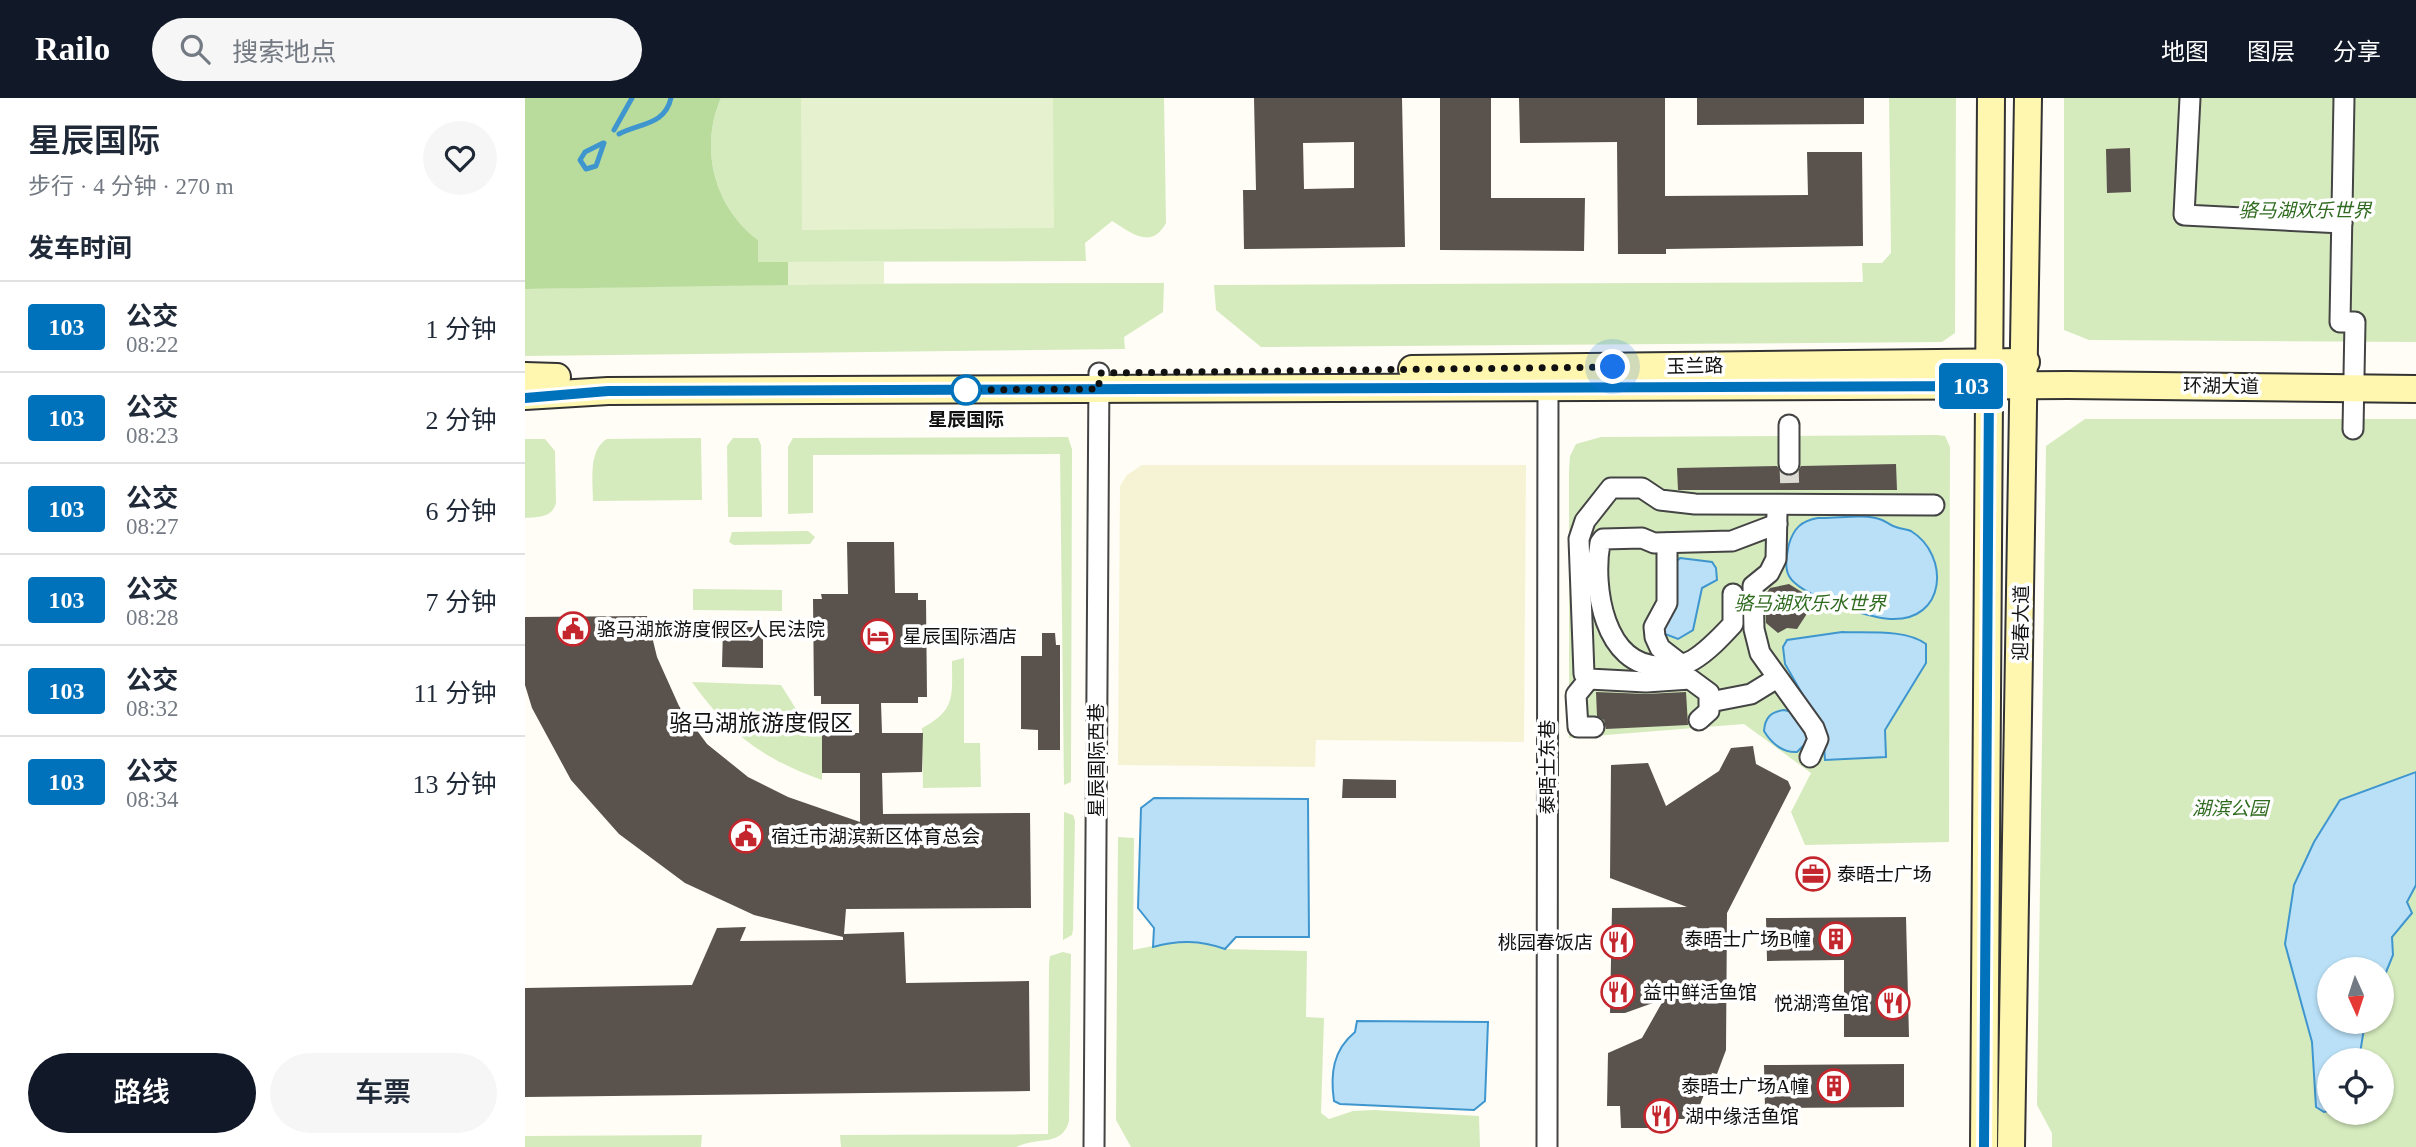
<!DOCTYPE html>
<html lang="zh">
<head>
<meta charset="utf-8">
<style>
	:root { --surface:#fff; --page:#f6f6f7; --text:#1f2937; --muted:#747a83; --line:#e0e1e3; --accent:#111827 }
	body { margin:0; font-family:"Times New Roman","Noto Sans SC",serif; background:var(--page); color:var(--text); height:100vh; display:flex; flex-direction:column; font-size:26px; white-space:nowrap }
	* { box-sizing:border-box; margin:0 }
	p { font-size:23px; color:var(--muted) }
	.icon { flex:none; width:38px; height:38px; fill:none; stroke:currentColor; stroke-width:2; stroke-linecap:round; stroke-linejoin:round }
	.map { position:relative; flex:1; overflow:hidden }
	.side { display:flex; flex-direction:column; background:var(--surface); width:525px }
	.side>* { flex:none }
	.badge { padding:0 14px; border-radius:5px; font-size:24px; line-height:46px }
	.needle { width:46px; rotate:177deg }
	.fabs { position:absolute; left:1792px; top:859px; display:grid; gap:14px }
	.fabs a { display:grid; place-items:center; width:77px; height:77px; border-radius:50%; background:var(--surface); box-shadow:0 2px 5px #0004; font-size:35px }
	.you { position:absolute; width:35px; height:35px; margin:-18px; border:5px solid #fff; border-radius:50%; background:#1a73e8; box-shadow:0 0 0 10px #1a73e833 }
	.map>.badge { position:absolute; translate:-50% -50%; box-shadow:0 0 0 4px #fff }
	h2 { padding:0 28px; font-size:26px; line-height:63px }
	.round { display:grid; place-items:center; flex:none; width:74px; height:74px; border-radius:37px; background:var(--page) }
	.summary { display:flex; align-items:center; justify-content:space-between; height:119px; padding:0 28px }
	h1 { font-size:33px; font-weight:600; line-height:52px }
	.primary-button { display:flex; gap:14px; margin-top:auto; padding:14px 28px }
	.primary-button a { flex:1; height:80px; border-radius:42px; background:var(--accent); color:#fff; font-size:28px; font-weight:600; line-height:80px; text-align:center }
	.primary-button a+a { background:var(--page); color:var(--text) }
	ul { padding:0; list-style:none }
	li { display:flex; align-items:center; gap:21px; height:91px; padding:0 28px; border-top:2px solid var(--line) }
	li div { flex:1 }
	li b { display:block; font-size:26px }
	li em { font-style:normal }
	li .badge { min-width:77px; font-weight:700; text-align:center }
	header { display:flex; align-items:center; gap:42px; box-sizing:border-box; height:98px; padding:0 35px; background:var(--accent); color:#fff }
	header strong { font-size:33px }
	nav { display:flex; gap:38px; margin-inline-start:auto; font-size:24px }
	.search { width:490px; height:63px; background:var(--page); display:flex; align-items:center; gap:18px; box-sizing:border-box; padding:0 24px; border-radius:38px; color:var(--muted); font-size:26px }
	main { display:flex; flex:1; min-height:0 }
	.map>svg:first-child { display:block }
</style>
</head>
<body>
<header>
<strong>Railo</strong>
<div class="search"><svg class="icon" aria-label="search" viewBox="0 0 24 24"><circle cx="10" cy="10" r="6"/><path d="M15 15l6 6"/></svg>搜索地点</div>
<nav><a>地图</a><a>图层</a><a>分享</a></nav>
</header>
<main>
<section class="side">
<div class="summary"><div><h1>星辰国际</h1><p>步行 · 4 分钟 · 270 m</p></div><a class="round"><svg class="icon" aria-label="heart" viewBox="0 0 24 24"><path d="M12 20l-8-8c-3-5 5-10 8-4 3-6 11-1 8 4z"/></svg></a></div>
<h2>发车时间</h2>
<ul>
<li><span class="badge" style="background:#0072bc;color:#fff">103</span><div><b>公交</b><p>08:22</p></div><em>1 分钟</em></li>
<li><span class="badge" style="background:#0072bc;color:#fff">103</span><div><b>公交</b><p>08:23</p></div><em>2 分钟</em></li>
<li><span class="badge" style="background:#0072bc;color:#fff">103</span><div><b>公交</b><p>08:27</p></div><em>6 分钟</em></li>
<li><span class="badge" style="background:#0072bc;color:#fff">103</span><div><b>公交</b><p>08:28</p></div><em>7 分钟</em></li>
<li><span class="badge" style="background:#0072bc;color:#fff">103</span><div><b>公交</b><p>08:32</p></div><em>11 分钟</em></li>
<li><span class="badge" style="background:#0072bc;color:#fff">103</span><div><b>公交</b><p>08:34</p></div><em>13 分钟</em></li>
</ul>
<div class="primary-button"><a>路线</a><a>车票</a></div>
</section>
<div class="map">
<svg width="1891" height="1049" viewBox="0 0 1891 1049">
	<rect width="100%" height="100%" fill="#fffdf5"/>
	<polygon fill="#f6f3d4" points="617,367 1001,367 999,644 791,642 790,669 593,667 595,388 602,377"/>
	<g fill="#d5ebbd" fill-rule="evenodd">
		<path d="M196,0H639L641,125C626,152 607,135 587,123L560,145L561,163L233,164V142C189,109 174,50 196,0Z"/>
		<polygon points="1364,0 1431,0 1430,235 1417,244 736,249 691,212 689,187 1338,184 1337,165 1357,165 1366,155"/>
		<polygon points="1539,0 1891,0 1891,244 1564,242 1539,232"/>
		<polygon points="639,185 638,214 599,239 600,251 0,258 0,191 240,186"/>
		<path d="M1560,321H1891V1049H1527V1035L1512,1007L1521,348ZM1804,872H1857V924H1804ZM1804,962H1857V1015H1804Z"/>
		<polygon points="1412,337 1420,338 1425,349 1424,744 1280,747 1266,714 1286,675 1219,626 1044,640 1044,373 1045,358 1051,346 1076,339"/>
		<polygon points="543,339 547,351 546,684 539,687 535,356 288,357 288,415 263,416 263,349 268,340"/>
		<path d="M176,340L177,402L68,403C68,383 63,352 82,341Z"/>
		<polygon points="208,340 233,340 236,347 237,419 203,419 202,348"/>
		<path d="M0,341H20L30,353L31,405C27,420 13,419 0,420Z"/>
		<polygon points="283,433 290,439 285,446 209,447 204,444 207,434"/>
		<polygon points="168,491 257,492 257,513 168,512"/>
		<path d="M439,560V645H455L456,689L398,690L397,630C431,612 427,598 427,563Z"/>
		<path d="M167,584L256,587L271,611L297,631V682C238,661 203,635 167,584Z"/>
		<polygon points="539,714 548,717 550,723 548,831 547,837 538,842"/>
		<polygon points="593,739 609,740 608,852 647,844 670,843 700,851 782,853 781,919 799,920 796,1015 804,1021 828,1013 849,1012 954,1018 955,1049 606,1049 591,1022"/>
		<path d="M538,854L546,856L544,1023C537,1049 515,1038 491,1049H316L315,1037L523,1036L524,866L525,858Z"/>
		<polygon points="177,1037 176,1049 0,1049 0,1038"/>
	</g>
	<path fill="#b9dc9c" d="M0,0H196C174,50 189,109 233,142V164H263V187L0,191Z"/>
	<g fill="#e6f2cf">
		<polygon points="276,0 528,0 529,130 277,132"/>
		<polygon points="263,164 359,164 359,186 263,187"/>
	</g>
	<g fill="#b9e0f7" stroke="#3f96cf" stroke-width="2">
		<path d="M1293,420C1313,421 1338,415 1357,422C1362,424 1366,428 1371,429C1375,431 1382,431 1386,433C1425,457 1422,524 1365,521C1343,520 1274,497 1264,478C1259,469 1262,456 1264,446C1269,430 1276,423 1293,420Z"/>
		<polygon points="1155,460 1187,464 1191,470 1192,482 1177,490 1168,532 1153,541 1140,536 1137,531 1151,464"/>
		<path d="M1317,534C1342,535 1381,531 1401,546V565L1360,632L1361,659L1300,662L1298,632L1260,566L1258,549L1262,542Z"/>
		<path d="M1259,612L1267,614L1285,641L1272,654C1258,655 1246,645 1239,633C1240,619 1246,614 1259,612Z"/>
		<polygon points="1891,674 1891,787 1882,804 1887,815 1867,839 1868,857 1857,884 1857,872 1804,872 1804,924 1840,924 1834,962 1804,962 1804,1013 1799,1014 1791,1009 1787,944 1760,846 1769,787 1789,744 1815,702"/>
		<path d="M629,700L783,701L784,839H711L700,851C675,842 653,842 628,849L629,830L613,810L616,710Z"/>
		<path d="M832,923L963,924L960,1003L949,1012L815,1006L809,1003C805,976 808,952 830,934Z"/>
	</g>
	<g fill="none" stroke-linecap="round" stroke-linejoin="round">
		<g stroke="#3f96cf" stroke-width="5">
			<polyline points="89,32 107,0"/>
			<path d="M94,36C115,25 140,27 146,0"/>
			<polyline points="78,45 60,54 55,62 61,71 71,68 79,45"/>
		</g>
	</g>
	<g fill="#5a524d" fill-rule="evenodd">
		<path d="M729,0H877L880,149L719,151L718,92H731ZM829,44V90L779,91L778,45Z"/>
		<polygon points="915,0 966,0 966,100 1060,100 1059,153 915,152"/>
		<polygon points="994,0 1140,0 1140,98 1283,97 1282,54 1337,54 1338,148 1141,151 1141,156 1093,156 1092,44 995,45"/>
		<polygon points="1172,0 1339,0 1339,26 1172,27"/>
		<polygon points="1605,50 1606,94 1582,95 1581,51"/>
		<polygon points="1371,366 1372,392 1153,392 1152,370 1252,368 1257,376 1265,378 1271,376 1276,368"/>
		<polygon points="322,444 369,444 370,495 393,495 393,502 401,502 402,599 393,599 393,605 356,605 357,635 398,635 397,674 357,675 358,716 505,715 506,810 321,811 319,836 379,834 381,885 504,883 505,993 0,999 0,890 167,887 192,830 221,829 215,843 318,842 318,839 229,817 160,785 94,736 46,682 7,610 0,587 0,519 122,518 132,559 154,608 182,646 223,679 263,699 335,724 335,675 297,675 297,635 334,635 334,606 296,606 296,598 289,598 288,501 297,501 296,496 323,496"/>
		<polygon points="1264,486 1280,496 1279,506 1283,514 1272,531 1262,530 1253,535 1241,525 1240,497 1245,490"/>
		<polygon points="198,529 238,529 238,570 197,569"/>
		<polygon points="517,535 530,535 531,547 535,547 535,652 513,652 513,632 496,631 496,558 517,558"/>
		<polygon points="1071,594 1121,596 1161,594 1163,627 1081,631 1079,622 1072,618"/>
		<polygon points="1228,648 1231,666 1263,683 1266,690 1202,815 1201,952 1192,976 1187,975 1175,1007 1168,1007 1163,1021 1145,1021 1145,1030 1096,1030 1095,1008 1082,1008 1083,955 1117,940 1139,901 1100,915 1085,915 1087,810 1162,809 1085,780 1086,667 1123,665 1141,708 1194,673 1206,650"/>
		<polygon points="818,681 871,682 871,700 817,700"/>
		<polygon points="1381,819 1384,939 1319,939 1319,862 1242,863 1241,820"/>
		<polygon points="1379,966 1379,1009 1240,1010 1239,967"/>
	</g>
	<g fill="none" stroke-linecap="round" stroke-linejoin="round">
		<polyline stroke="#dbdad3" stroke-width="19" stroke-dasharray="19 10" stroke-linecap="butt" points="1264,366 1265,397"/>
		<defs>
			<g id="street">
				<polyline points="1665,0 1659,117 1817,125"/>
				<polyline points="1819,0 1815,224 1830,224 1828,331"/>
				<polyline points="1264,327 1264,366"/>
				<polyline points="1252,414 1251,461 1244,475 1228,488 1229,531 1235,555 1289,630 1293,641 1285,659"/>
				<polyline points="1142,445 1142,505 1129,529 1130,539 1135,550 1157,567"/>
				<path d="M1208,496V526C1196,539 1183,553 1168,562C1158,568 1147,568 1136,568C1079,569 1067,489 1075,445L1078,441L1117,440L1129,445L1207,443L1252,426"/>
				<polyline points="1064,581 1051,597 1053,629 1069,629"/>
				<polyline points="1185,604 1226,596 1252,580"/>
				<polyline points="1174,622 1184,613 1184,595 1165,581 1121,584 1064,581 1059,576 1054,441 1060,423 1086,390 1117,390 1135,402 1170,406 1409,407"/>
				<polyline points="569,1049 574,275"/>
				<polyline points="1022,1049 1023,289"/>
			</g>
			<g id="secondary">
				<polyline points="887,271 1501,264"/>
				<polyline points="0,278 32,279"/>
				<polyline points="0,298 83,293 1543,287 1891,291"/>
				<polyline points="1459,1049 1466,0"/>
				<polyline points="1486,1049 1503,0"/>
			</g>
		</defs>
		<use href="#street" stroke="#444" stroke-width="23"/>
		<use href="#secondary" stroke="#333" stroke-width="30"/>
		<use href="#street" stroke="#fff" stroke-width="19"/>
		<use href="#secondary" stroke="#fff6b0" stroke-width="26"/>
	</g>
	<g fill="none" stroke-linecap="round" stroke-linejoin="round">
		<defs>
			<polyline id="line" points="0,300 83,293 1464,288 1459,1049"/>
		</defs>
		<use href="#line" stroke="#fff" stroke-width="16"/>
		<use href="#line" stroke="#0072bc" stroke-width="10"/>
		<polyline stroke="#111" stroke-width="7" stroke-dasharray="0 12.6" points="441,292 574,291 574,275 1088,269"/>
	</g>
	<defs>
		<symbol id="civic-ring" viewBox="-11 -11 22 22"><circle r="9.5" fill="#fff" stroke="#c4262e" stroke-width="1.5"/><path d="M-.6-6.5H3V-4.5H.6V-3L4-1V1h2V6H-6V1h2V-1L-.6-3ZM-1.2 2.5V6h2.4V2.5Z" fill="#c4262e"/></symbol>
		<symbol id="hotel-ring" viewBox="-11 -11 22 22"><circle r="9.5" fill="#fff" stroke="#c4262e" stroke-width="1.5"/><path d="M-6-4.5h1.5V1H6V5H4.5V3h-9V5H-6ZM-4 0a1.8 1.8 0 1 1 3.6 0ZM.5 0V-2.5h3Q6-2.5 6 0Z" fill="#c4262e"/></symbol>
		<symbol id="office-ring" viewBox="-11 -11 22 22"><circle r="9.5" fill="#fff" stroke="#c4262e" stroke-width="1.5"/><path d="M-6-3h4V-5.5h4V-3h4V5H-6ZM-1-4.5V-3h2v-1.5ZM-6 0V1H6V0Z" fill="#c4262e"/></symbol>
		<symbol id="building-ring" viewBox="-11 -11 22 22"><circle r="9.5" fill="#fff" stroke="#c4262e" stroke-width="1.5"/><path d="M-4-6H4V6H1V3H-1V6H-4ZM-2.5-4.3h1.7v1.8h-1.7ZM.8-4.3h1.7v1.8H.8ZM-2.5-1h1.7V.8h-1.7ZM.8-1h1.7V.8H.8Z" fill="#c4262e"/></symbol>
		<symbol id="restaurant-ring" viewBox="-11 -11 22 22"><circle r="9.5" fill="#fff" stroke="#c4262e" stroke-width="1.5"/><path d="M-5-6h1v4h1v-4h1v4h1v-4h1v5L-1.5 .5V6h-2V.5L-5-1ZM5-6V6H3V1.5H1.5Q1.5-4 5-6Z" fill="#c4262e"/></symbol>
	</defs>
	<g fill-rule="evenodd">
		<use href="#civic-ring" x="29" y="512" width="38" height="38"/>
		<use href="#hotel-ring" x="334" y="519" width="38" height="38"/>
		<use href="#civic-ring" x="202" y="719" width="38" height="38"/>
		<use href="#office-ring" x="1269" y="757" width="38" height="38"/>
		<use href="#building-ring" x="1292" y="822" width="38" height="38"/>
		<use href="#restaurant-ring" x="1074" y="825" width="38" height="38"/>
		<use href="#restaurant-ring" x="1074" y="875" width="38" height="38"/>
		<use href="#restaurant-ring" x="1349" y="886" width="38" height="38"/>
		<use href="#building-ring" x="1290" y="969" width="38" height="38"/>
		<use href="#restaurant-ring" x="1117" y="999" width="38" height="38"/>
	</g>
	<circle fill="#fff" stroke="#0072bc" stroke-width="3.5" cx="441" cy="292" r="14"/>
	<g text-anchor="middle" dominant-baseline="central" stroke-width="7" stroke-linejoin="round" paint-order="stroke">
		<g font-size="19" font-style="italic" fill="#2f6b1f" stroke="#fff">
			<text x="1780" y="112">骆马湖欢乐世界</text>
			<text x="1285" y="505">骆马湖欢乐水世界</text>
			<text x="1705" y="710">湖滨公园</text>
		</g>
		<g font-size="19" fill="#111" stroke="#fff">
			<text transform="translate(1170 268) rotate(-1)">玉兰路</text>
			<text transform="translate(1696 288) rotate(1)">环湖大道</text>
			<text transform="translate(1496 525) rotate(-89)">迎春大道</text>
			<text transform="translate(571 662) rotate(-90)">星辰国际西巷</text>
			<text transform="translate(1022 669) rotate(-90)">泰晤士东巷</text>
		</g>
		<g font-size="19" font-weight="bold" fill="#111" stroke="#fff">
			<text x="441" y="321">星辰国际</text>
		</g>
		<g font-size="19" fill="#111" stroke="#fff" text-anchor="start">
			<text x="72" y="531">骆马湖旅游度假区人民法院</text>
			<text x="378" y="538">星辰国际酒店</text>
			<text x="246" y="738">宿迁市湖滨新区体育总会</text>
			<text x="1312" y="776">泰晤士广场</text>
			<text x="1286" y="841" text-anchor="end">泰晤士广场B幢</text>
			<text x="1068" y="844" text-anchor="end">桃园春饭店</text>
			<text x="1118" y="894">益中鲜活鱼馆</text>
			<text x="1344" y="905" text-anchor="end">悦湖湾鱼馆</text>
			<text x="1284" y="988" text-anchor="end">泰晤士广场A幢</text>
			<text x="1160" y="1018">湖中缘活鱼馆</text>
		</g>
		<g font-size="23" fill="#111" stroke="#fff">
			<text x="236" y="625">骆马湖旅游度假区</text>
		</g>
	</g>
</svg>
<div class="fabs">
<a><svg class="needle" viewBox="-14 -14 28 28"><path d="M0-13l5 13h-10z" fill="#e53935"/><path d="M0 13l5-13h-10z" fill="#747a83"/></svg></a>
<a><svg class="icon" aria-label="locate" viewBox="0 0 24 24"><circle cx="12" cy="12" r="6"/><path d="M12 2v4M12 18v4M2 12h4M18 12h4"/></svg></a>
</div>
<div class="you" style="left:1088px;top:269px"></div>
<b class="badge" style="left:1446px;top:288px;background:#0072bc;color:#fff">103</b>
</div>
</main>
</body>
</html>
